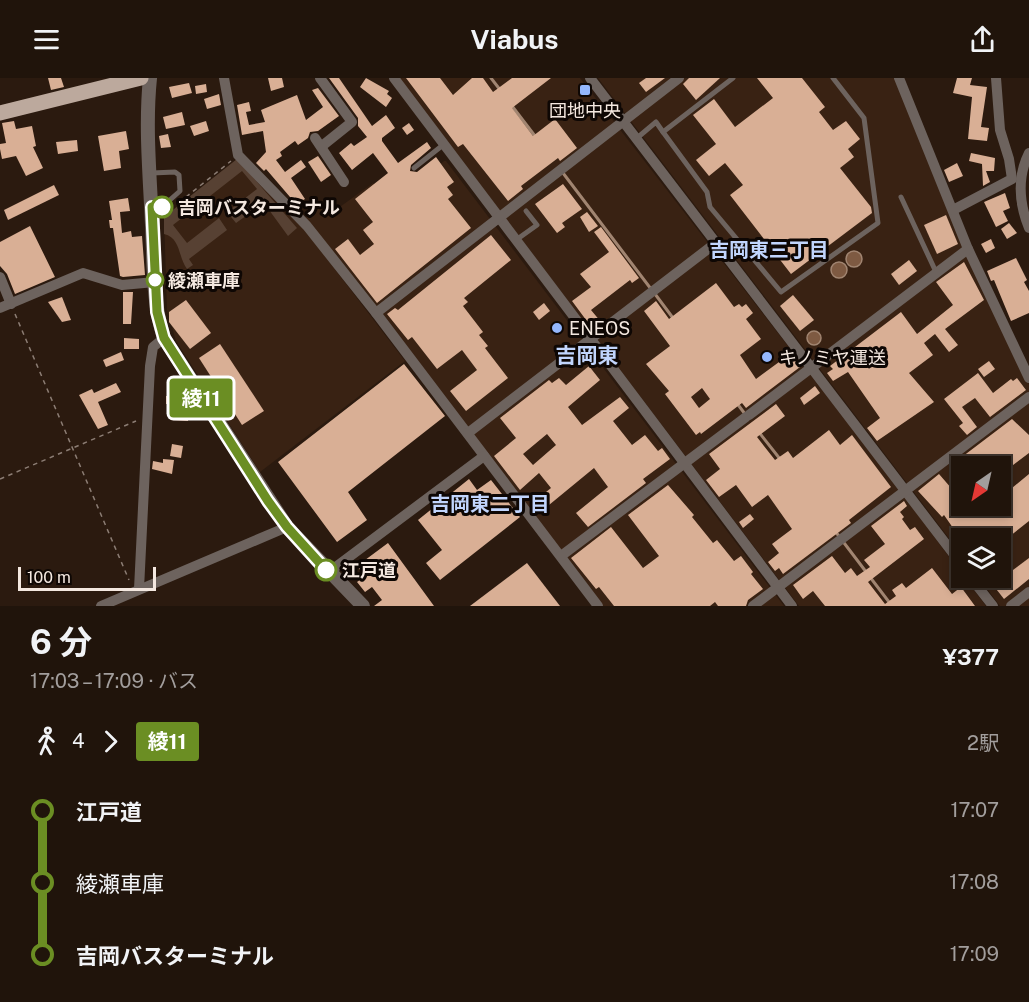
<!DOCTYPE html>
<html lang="ja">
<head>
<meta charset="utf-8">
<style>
	:root { --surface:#20140b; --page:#281d14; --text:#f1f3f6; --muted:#a29e9d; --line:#3d332c }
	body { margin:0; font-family:"Public Sans","Noto Sans JP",sans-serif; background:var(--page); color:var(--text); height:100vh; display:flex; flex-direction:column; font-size:22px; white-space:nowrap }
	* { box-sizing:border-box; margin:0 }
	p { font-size:20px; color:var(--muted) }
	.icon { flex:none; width:33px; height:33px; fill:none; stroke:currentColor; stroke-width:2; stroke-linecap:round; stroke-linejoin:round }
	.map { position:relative; height:528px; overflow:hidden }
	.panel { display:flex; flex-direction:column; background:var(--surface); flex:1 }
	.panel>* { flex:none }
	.badge { padding:0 12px; border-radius:4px; font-size:21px; line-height:39px }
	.needle { width:39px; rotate:214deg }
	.buttons { position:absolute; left:951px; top:378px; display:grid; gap:12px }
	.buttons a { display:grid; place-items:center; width:60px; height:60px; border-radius:0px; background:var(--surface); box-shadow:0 3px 9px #0003,0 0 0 2px var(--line); font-size:30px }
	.scale { position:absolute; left:18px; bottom:15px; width:138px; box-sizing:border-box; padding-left:6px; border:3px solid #f4e8e0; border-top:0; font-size:16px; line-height:21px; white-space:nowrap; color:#f4e8e0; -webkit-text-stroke:4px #0e0704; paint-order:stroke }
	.map>.badge { position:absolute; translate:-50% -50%; box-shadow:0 0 0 3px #fff }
	.legs { display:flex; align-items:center; gap:9px; height:66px; padding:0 30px; font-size:20px }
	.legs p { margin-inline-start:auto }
	.headline { display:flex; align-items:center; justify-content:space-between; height:102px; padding:0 30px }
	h1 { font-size:33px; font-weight:700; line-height:45px }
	ul { padding:0 30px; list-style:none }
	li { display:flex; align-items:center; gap:21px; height:72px; font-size:22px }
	li i { display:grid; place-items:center; width:9px; height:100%; margin:0 8px; background:currentColor }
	li i::after { content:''; width:15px; height:15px; margin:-8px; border:4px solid; border-radius:50%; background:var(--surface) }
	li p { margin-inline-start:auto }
	li:first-child i { background:linear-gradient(#0000 50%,currentColor 0) }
	li:last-child i { background:linear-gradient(currentColor 50%,#0000 0) }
	header { display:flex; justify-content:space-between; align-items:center; height:78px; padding:0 30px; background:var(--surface); font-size:27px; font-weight:700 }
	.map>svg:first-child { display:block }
</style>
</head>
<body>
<header><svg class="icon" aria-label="menu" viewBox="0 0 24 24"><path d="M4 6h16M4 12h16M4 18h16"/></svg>Viabus<svg class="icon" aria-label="share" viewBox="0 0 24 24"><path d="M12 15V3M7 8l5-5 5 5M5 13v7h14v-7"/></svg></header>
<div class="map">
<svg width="1029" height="528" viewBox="0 0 1029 528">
	<rect width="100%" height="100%" fill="#2b1a0f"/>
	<g fill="#392213" fill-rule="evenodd">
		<polygon points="399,0 580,0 899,411 961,495 962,500 965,500 986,528 799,528"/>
		<path d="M598,0H897L950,133L1029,306V528H1000L979,500H1000V460H962L961,476ZM962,388H1000V428H962Z"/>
		<polygon points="237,81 292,135 405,283 260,394 176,263 167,232 164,139"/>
		<polygon points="444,83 446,83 784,528 602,528 305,140 330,121 337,131 373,105 390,126"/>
	</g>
	<path fill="#574133" d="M237,81L297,150L288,158L264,125L236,145L227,134L257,111L242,93L173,147L187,165L219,140L227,152L189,181L193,187L187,191C178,179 181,160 164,156V139Z"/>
	<g fill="#7e5a42" stroke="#a18571" stroke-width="1.5">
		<circle cx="854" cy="181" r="8"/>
		<circle cx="839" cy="192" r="8"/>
		<circle cx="814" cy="260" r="7"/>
	</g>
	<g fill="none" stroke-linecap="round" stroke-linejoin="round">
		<g stroke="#a18571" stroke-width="3">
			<polyline points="491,0 501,13"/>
			<polyline points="512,28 535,58"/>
			<polyline points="563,95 651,211"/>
			<polyline points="655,216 673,240"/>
			<polyline points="736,324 745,336"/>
			<polyline points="758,353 780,381"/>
			<polyline points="835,453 892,528"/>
		</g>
	</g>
	<g fill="#d9af95" fill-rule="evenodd">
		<polygon points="48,0 61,0 64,9 51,12"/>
		<polygon points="268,0 282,0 284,9 271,13"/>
		<polygon points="329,0 339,0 372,48 386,37 395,50 382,60 382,63 398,85 427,64 431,70 411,87 410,93 417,94 436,79 454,104 447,109 453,117 448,121 471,150 377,225 335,171 348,161 360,177 374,166 363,152 373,144 355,121 388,95 373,75 352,92 339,75 351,65 354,68 367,59 358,48 358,40"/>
		<polygon points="366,0 389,13 387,16 392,20 386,29 360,9"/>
		<polygon points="406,0 440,0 453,17 472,0 483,0 493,14 512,0 551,0 512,30 533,58 555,41 577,70 560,83 558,80 521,108 523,111 508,123 463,66 458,69"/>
		<polygon points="646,0 665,0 646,14 639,5"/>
		<polygon points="689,0 720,0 696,22 683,6"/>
		<polygon points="757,0 802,0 825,29 819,34 833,52 846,43 860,61 848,71 854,79 840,90 871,129 872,135 791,196 730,117 743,107 725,85 709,98 696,82 716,66 693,37 714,21 735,49 773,20"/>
		<polygon points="957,0 972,0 970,7 987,9 981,49 989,50 987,63 968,61 972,19 953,15"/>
		<polygon points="189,5 192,15 172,20 169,9"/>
		<polygon points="206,6 207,14 196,16 195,8"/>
		<polygon points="318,10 339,38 318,53 310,54 308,60 298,67 295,63 280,74 282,78 276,82 285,94 301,82 306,89 291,100 305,121 296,126 266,91 264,93 256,85 266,74 263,53 242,57 237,27 249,24 251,33 246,34 249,47 265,44 261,32 297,17 306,42 323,29 312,12"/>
		<polygon points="219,16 221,27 207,31 204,21"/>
		<polygon points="182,34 185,47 166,51 163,39"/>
		<polygon points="14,43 16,51 32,48 36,68 33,69 43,90 26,98 16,78 2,81 0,71 0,66 6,65 2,45"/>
		<polygon points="206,43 209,53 194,58 190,48"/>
		<polygon points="409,45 414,52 407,57 402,50"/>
		<polygon points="126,53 129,71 119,73 121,90 104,93 98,58"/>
		<polygon points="168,56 171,69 161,70 159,58"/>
		<polygon points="77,62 78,73 58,76 56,64"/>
		<polygon points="971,75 995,80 994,93 986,93 990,104 983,108 982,86 969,83"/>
		<polygon points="318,78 331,97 321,104 308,84"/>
		<polygon points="957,85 963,98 949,104 944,92"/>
		<polygon points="563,106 582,131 562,145 565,149 557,155 535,126"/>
		<polygon points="54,107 59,117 8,142 4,132"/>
		<polygon points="1005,115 1010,130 1003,133 1008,143 996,149 984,124"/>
		<polygon points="128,120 130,133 120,134 122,155 131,153 132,159 142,158 145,197 123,199 120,198 113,150 110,150 109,142 112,142 109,123"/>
		<polygon points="587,134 598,148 589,154 580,139"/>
		<polygon points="946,137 958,166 937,176 924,147"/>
		<polygon points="1009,145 1017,155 1007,161 1001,151"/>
		<polygon points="30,148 55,199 15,216 7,196 0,188 0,164"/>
		<polygon points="601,149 639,200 632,205 630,202 591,232 601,244 592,250 572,223 591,209 580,196 609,174 594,154"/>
		<polygon points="491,157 511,182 464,220 468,224 463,228 483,254 479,257 488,268 485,270 508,300 466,333 450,313 477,292 462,272 437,291 412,259 408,262 387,236 395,230 398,232"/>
		<polygon points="991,161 995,170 986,175 981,166"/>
		<polygon points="1016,180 1027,202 1024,204 1029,213 1029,235 1011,243 994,202 991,203 987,193"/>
		<polygon points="909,182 917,193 899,207 891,196"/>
		<polygon points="964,184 984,222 945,251 958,267 949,274 935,256 924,265 933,277 909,295 934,324 877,363 867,350 880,340 848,294 833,303 827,295 833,291 830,288 901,234 917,256 953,227 936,204"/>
		<path d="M716,205L734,229L739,226L742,229L746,226L753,235L746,241L761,261L740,277L756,301L790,276L800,289L746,330L742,325L701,356L700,354L696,357L665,316L669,313L646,286L670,268L644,233L656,223L669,241ZM702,310L710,321L699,330L691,319Z"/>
		<polygon points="123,214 133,214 131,246 123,246"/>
		<polygon points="793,217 814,242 800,253 780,228"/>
		<polygon points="62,219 71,242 62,244 48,224"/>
		<polygon points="186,222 211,255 190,271 169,244 169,234"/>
		<polygon points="544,225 550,233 539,242 533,234"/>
		<polygon points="124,260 139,261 139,271 124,271"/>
		<polygon points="220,266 264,333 242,347 199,280"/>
		<polygon points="121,274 124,282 106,289 103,282"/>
		<polygon points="989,283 995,291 984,299 978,291"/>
		<polygon points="404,286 445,338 348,414 367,442 337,464 278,384"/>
		<path d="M589,288L600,302L568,329L582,347L620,319L629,330L613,343L632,367L645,357L658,373L662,370L670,381L643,401L646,405L588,449L576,435L608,409L594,390L549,427L541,418L551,410L539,395L520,412L494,378L516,360L500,340L549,302L552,305L559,300L566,307ZM547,356L556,367L533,387L523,376Z"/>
		<polygon points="978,295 993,315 1011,301 1013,303 1017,300 1026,312 990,339 975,320 962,329 977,349 967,357 959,348 963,345 944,321"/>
		<polygon points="116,305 121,314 98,324 108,347 98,351 79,317 92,311 94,315"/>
		<polygon points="815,308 820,315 804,327 800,320"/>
		<polygon points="166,318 181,318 181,332 189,333 188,343 171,342 172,326 166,326"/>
		<polygon points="776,326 785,338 757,359 775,382 788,373 793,380 829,352 840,367 852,357 891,409 849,442 851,445 783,496 779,490 775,493 768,484 779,475 772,466 792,451 768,417 752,429 736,407 719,419 706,402 720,391 709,376"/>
		<polygon points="1012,341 1029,357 1029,375 1000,397 1000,388 991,388 985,382 977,388 962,388 962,398 955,388 950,388"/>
		<polygon points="172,366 183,368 181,380 170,378"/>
		<polygon points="163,381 174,382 172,396 152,391 153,383 163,385"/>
		<polygon points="939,396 952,411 962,403 962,436 973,428 1000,428 1000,420 1029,396 1029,443 1000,466 1000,460 985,460 979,452 968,460 960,460 944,437 942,439 918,413"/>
		<polygon points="469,401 477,412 491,402 520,439 440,502 426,485 442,472 418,442"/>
		<polygon points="668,407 694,437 692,439 713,465 717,462 734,483 741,478 753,494 751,496 763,511 748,522 746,528 718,528 715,524 710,528 614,528 599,509 596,511 571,480 611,449 643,490 659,478 628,437"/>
		<polygon points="904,423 907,428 900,434 904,439 902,441 910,452 915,449 924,461 868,504 885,526 896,518 892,512 902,505 906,510 932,490 952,516 961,509 975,528 825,528 813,513 803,521 793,507 832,478 845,495 851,490 857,498 870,489 864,482 885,466 871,448"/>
		<polygon points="750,436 754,441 743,450 739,444"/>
		<polygon points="388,465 434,528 374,528 382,522 372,509 365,514 357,504 365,498 357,488"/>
		<polygon points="1029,480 1029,501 1004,521 993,507"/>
		<polygon points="527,485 560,528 470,528"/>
	</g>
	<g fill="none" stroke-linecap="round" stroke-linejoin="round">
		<g stroke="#8c7d74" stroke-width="1.5" stroke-dasharray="4.5 4.5" stroke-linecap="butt">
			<polyline points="186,119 231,83"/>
			<polyline points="15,236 129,502"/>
			<polyline points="0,401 136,343"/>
		</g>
		<g stroke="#6d635e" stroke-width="5">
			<polyline points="733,0 663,54 707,114 710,129 781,214 878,145 864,40 833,0"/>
			<polyline points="637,60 656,44 663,54"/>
			<polyline points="414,90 443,67"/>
			<polyline points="152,95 175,94 179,97 180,113 162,129 153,129"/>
			<polyline points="901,119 936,194"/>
			<polyline points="516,162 537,147 526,133"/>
		</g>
		<g stroke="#6d635e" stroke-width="10">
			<polyline points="224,0 238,77 307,148 376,235 598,528"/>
			<polyline points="320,0 352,44 322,68"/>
			<polyline points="394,0 792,528"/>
			<polyline points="590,0 962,487"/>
			<polyline points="899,0 968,171 1029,300"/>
			<polyline points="315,60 344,104"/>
			<path d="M1029,75C1017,99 1019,125 1029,150"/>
			<polyline points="953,132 1012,101 1009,81 1000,52 996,0"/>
			<polyline points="0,199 11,226"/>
			<polyline points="0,230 83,195 122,207 155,204"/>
			<polyline points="376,235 679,0"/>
			<polyline points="749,337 968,171"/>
			<polyline points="468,355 717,164"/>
			<polyline points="561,478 746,339"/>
			<polyline points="329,494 484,378"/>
			<polyline points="971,500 993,528"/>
			<polyline points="139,511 150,288 153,269 164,260"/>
			<polyline points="101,528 287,449"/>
			<polyline points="753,528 1029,319"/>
			<polyline points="1011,528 1029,514"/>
		</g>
		<path stroke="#6d635e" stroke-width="14" d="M150,0C145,49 150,98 152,147C154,184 152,224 164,260L287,449L363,528"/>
		<polyline stroke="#bca99d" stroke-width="15" points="0,35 141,0"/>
	</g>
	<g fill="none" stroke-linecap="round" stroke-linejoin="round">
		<defs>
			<polyline id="line-1" points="162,129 152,129 157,234 164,260 268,423 287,449 326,492"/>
		</defs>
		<use href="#line-1" stroke="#fff" stroke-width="14"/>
		<use href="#line-1" stroke="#6b8e23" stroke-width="9"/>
	</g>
	<g fill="#94b7fd" stroke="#0e0704" stroke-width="2">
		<rect x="579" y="6" width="12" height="12" rx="3"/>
		<circle cx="557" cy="250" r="6"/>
		<circle cx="767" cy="279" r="6"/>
	</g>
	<g fill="#fff" stroke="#6b8e23" stroke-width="3">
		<circle cx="162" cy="129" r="10"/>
		<circle cx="155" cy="202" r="8"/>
		<circle cx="326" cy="492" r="10"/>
	</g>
	<g text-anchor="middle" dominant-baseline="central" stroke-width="6" stroke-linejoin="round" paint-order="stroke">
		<g font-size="18" fill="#f4e8e0" stroke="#0e0704" text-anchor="start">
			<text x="585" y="32" text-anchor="middle">団地中央</text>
			<text x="569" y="250">ENEOS</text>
			<text x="779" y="279">キノミヤ運送</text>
		</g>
		<g font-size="18" font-weight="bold" fill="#f4e8e0" stroke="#0e0704" text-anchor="start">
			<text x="178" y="129">吉岡バスターミナル</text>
			<text x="168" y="202">綾瀬車庫</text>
			<text x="342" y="492">江戸道</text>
		</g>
		<g font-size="20" font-weight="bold" fill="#c1d5fd" stroke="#0e0704">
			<text x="769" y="172">吉岡東三丁目</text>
			<text x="490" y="426">吉岡東二丁目</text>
		</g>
		<g font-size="21" font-weight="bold" fill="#c1d5fd" stroke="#0e0704">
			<text x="587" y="277">吉岡東</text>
		</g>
	</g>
</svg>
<div class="buttons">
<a><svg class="needle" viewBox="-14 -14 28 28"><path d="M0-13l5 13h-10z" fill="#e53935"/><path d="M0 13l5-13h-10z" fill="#a29e9d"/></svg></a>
<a><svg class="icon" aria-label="layers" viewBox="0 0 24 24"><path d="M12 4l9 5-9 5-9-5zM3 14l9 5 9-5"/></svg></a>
</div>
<div class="scale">100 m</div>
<b class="badge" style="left:201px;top:320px;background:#6b8e23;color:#fff">綾11</b>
</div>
<section class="panel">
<div class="headline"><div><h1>6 分</h1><p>17:03 – 17:09 · バス</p></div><b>¥377</b></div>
<div class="legs"><svg class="icon" aria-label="walk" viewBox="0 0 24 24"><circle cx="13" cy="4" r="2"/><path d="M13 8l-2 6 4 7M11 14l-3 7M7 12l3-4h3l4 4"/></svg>4<svg class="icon" aria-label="forward" viewBox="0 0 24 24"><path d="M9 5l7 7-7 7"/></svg><b class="badge" style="background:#6b8e23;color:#fff">綾11</b><p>2駅</p></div>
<ul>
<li><i style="color:#6b8e23"></i><b>江戸道</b><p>17:07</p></li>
<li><i style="color:#6b8e23"></i><span>綾瀬車庫</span><p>17:08</p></li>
<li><i style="color:#6b8e23"></i><b>吉岡バスターミナル</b><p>17:09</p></li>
</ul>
</section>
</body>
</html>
